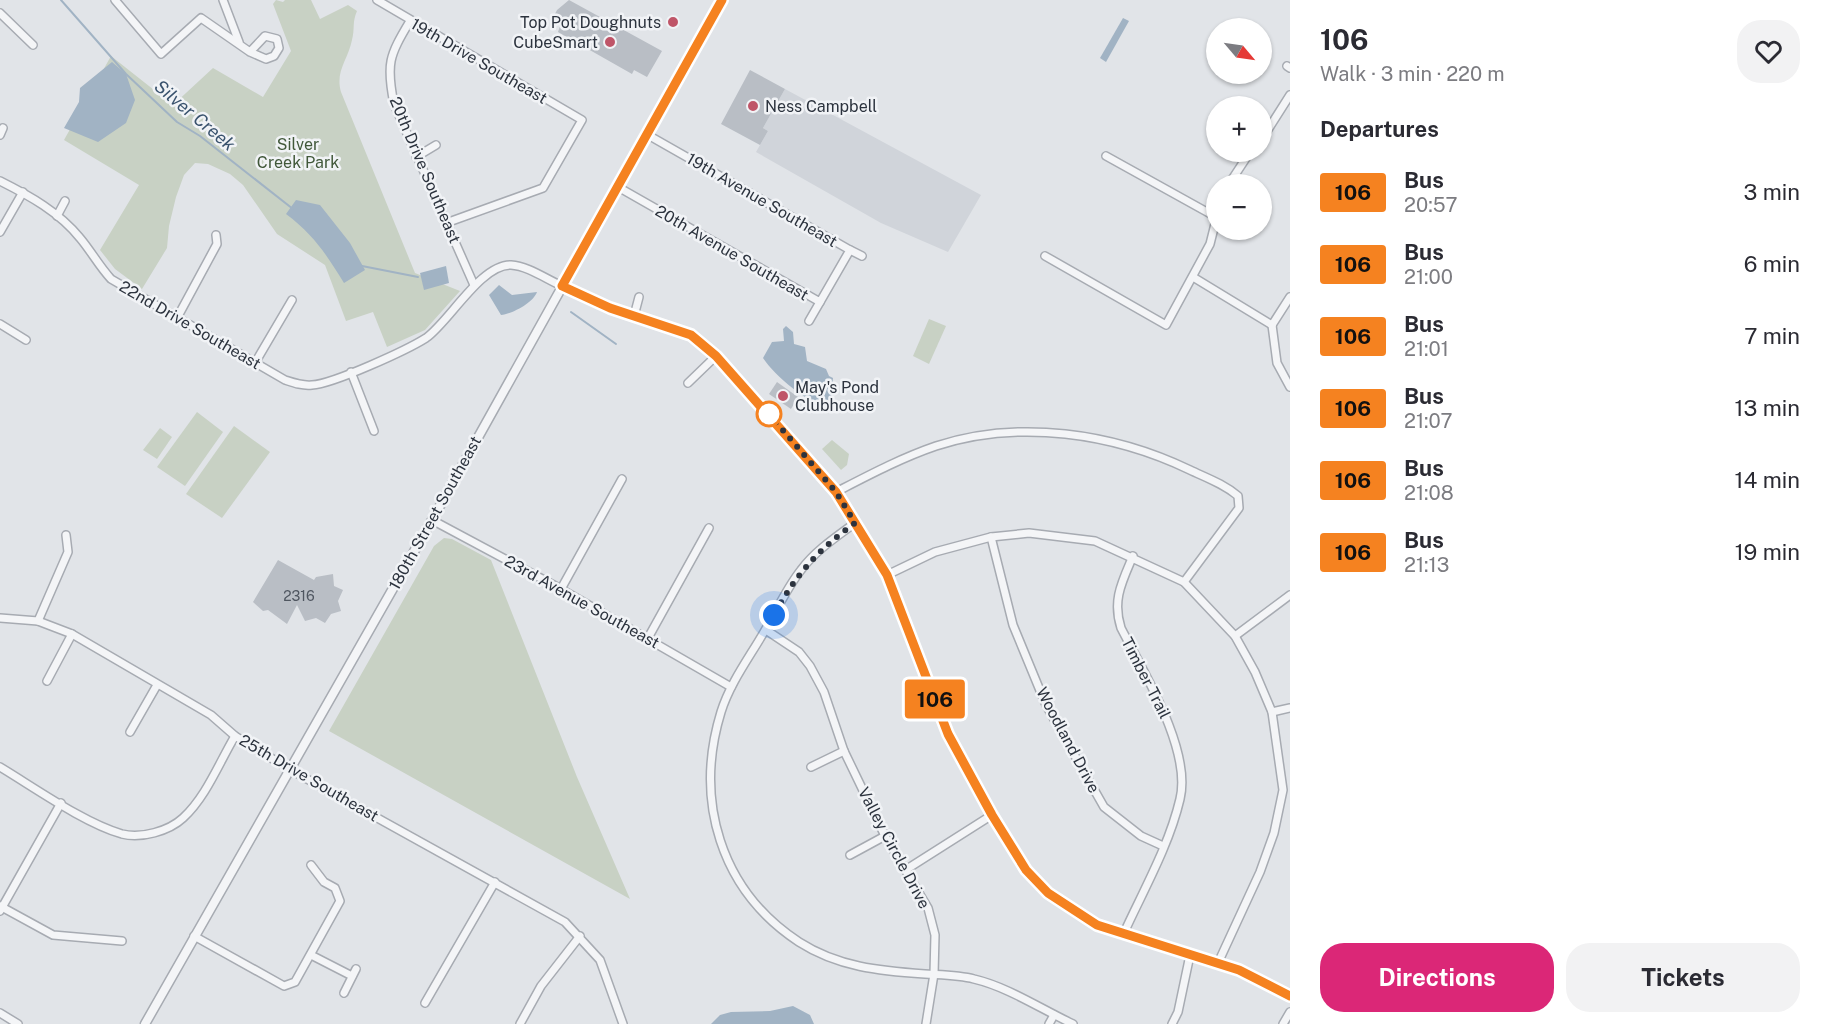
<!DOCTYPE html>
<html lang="en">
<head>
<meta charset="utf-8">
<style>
	:root { --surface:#fff; --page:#f2f2f3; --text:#2b2b33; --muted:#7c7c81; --accent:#db2777 }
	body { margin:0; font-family:"Public Sans",sans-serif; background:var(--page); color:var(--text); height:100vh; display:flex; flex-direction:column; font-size:22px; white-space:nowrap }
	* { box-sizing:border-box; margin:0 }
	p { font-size:20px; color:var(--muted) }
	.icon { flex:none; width:33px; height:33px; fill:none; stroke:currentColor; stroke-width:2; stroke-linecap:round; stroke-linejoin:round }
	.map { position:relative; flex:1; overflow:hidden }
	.panel { display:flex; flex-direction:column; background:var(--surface); width:540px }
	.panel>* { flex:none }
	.badge { padding:0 12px; border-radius:4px; font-size:21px; line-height:39px }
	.needle { width:39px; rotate:119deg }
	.tools { position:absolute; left:1206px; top:18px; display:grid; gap:12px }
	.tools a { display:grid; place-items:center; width:66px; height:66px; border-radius:50%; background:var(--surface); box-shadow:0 2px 4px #0004; font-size:30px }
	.you { position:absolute; width:30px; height:30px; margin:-15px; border:4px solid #fff; border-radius:50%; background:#1a73e8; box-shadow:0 0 0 9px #1a73e833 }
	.map>.badge { position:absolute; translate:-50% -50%; box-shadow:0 0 0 3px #fff }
	h2 { padding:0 30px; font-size:22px; line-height:54px }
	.round { display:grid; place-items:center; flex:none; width:63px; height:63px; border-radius:24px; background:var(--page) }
	.head { display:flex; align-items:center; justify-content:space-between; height:102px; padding:0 30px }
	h1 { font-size:28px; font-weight:700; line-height:45px }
	.action { display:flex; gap:12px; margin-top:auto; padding:12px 30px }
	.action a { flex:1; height:69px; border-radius:24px; background:var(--accent); color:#fff; font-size:24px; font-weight:700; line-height:69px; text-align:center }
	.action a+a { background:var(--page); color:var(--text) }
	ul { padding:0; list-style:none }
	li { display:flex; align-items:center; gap:18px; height:72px; padding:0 30px }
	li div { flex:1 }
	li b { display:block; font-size:22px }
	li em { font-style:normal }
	li .badge { min-width:66px; font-weight:700; text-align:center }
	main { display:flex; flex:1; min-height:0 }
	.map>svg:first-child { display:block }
</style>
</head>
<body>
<main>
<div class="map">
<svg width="1290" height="1024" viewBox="0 0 1290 1024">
	<rect width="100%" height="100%" fill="#e1e4e8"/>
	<polygon fill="#d0d4da" points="785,89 981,195 948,252 881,223 756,152 768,131 763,128"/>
	<g fill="#c8d1c4">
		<path d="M276,0L283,2L285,0H311L320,19L348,5L357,11C352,22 355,29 352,40C348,60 335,71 341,92L415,273L460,291L425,330L387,347L373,312L346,321L325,265L277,234L243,185L230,174L208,164L195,163L184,175L176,197L169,226L167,248L142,289L115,269L100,250L139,185L64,140L111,56L173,105L213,68L263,97L291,51L273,4Z"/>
		<polygon points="929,319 946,326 929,364 913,356"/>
		<polygon points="197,412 223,432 185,486 157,467"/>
		<polygon points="234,426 270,452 222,518 186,494"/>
		<polygon points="160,428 172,437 157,459 143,450"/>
		<polygon points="832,440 849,454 847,465 841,470 822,449"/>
		<polygon points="444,538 452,539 491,560 577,777 630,899 329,731 434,546"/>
	</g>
	<g fill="#a1b3c4">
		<polygon points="1123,18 1129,21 1106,62 1100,58"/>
		<polygon points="112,62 126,74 135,100 126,123 98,142 64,128 79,102 80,88"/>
		<path d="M296,200L320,205L350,243L365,270L344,283C326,254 314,235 286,214Z"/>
		<polygon points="446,266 449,283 424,290 420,273"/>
		<path d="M499,285L512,295L537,292C533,303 512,314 501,315L489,295Z"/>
		<path d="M786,326L793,332L794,344L805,347L807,361L826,369L829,376L833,378L830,407C810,406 774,375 763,358L772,342L784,341L783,329Z"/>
		<polygon points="793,1006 810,1015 814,1024 711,1024 720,1015 731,1012 770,1011"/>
	</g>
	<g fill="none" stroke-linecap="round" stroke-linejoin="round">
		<g stroke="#a1b3c4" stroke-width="2">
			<polyline points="61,0 126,74 177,122 200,136 293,209"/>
			<polyline points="362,266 418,277"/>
			<polyline points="571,312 616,344"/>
		</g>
	</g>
	<g fill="#b9bec5">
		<polygon points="569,0 662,51 647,77 634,70 632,74 558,32 560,26 553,18 557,10"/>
		<polygon points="750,70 785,89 763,128 768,131 760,145 721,124"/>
		<polygon points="777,382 798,397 791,409 769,394"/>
		<polygon points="278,560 314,580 316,577 333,574 334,586 343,590 338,601 341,611 331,614 325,623 316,618 305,621 297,605 287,624 268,610 263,611 253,602"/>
	</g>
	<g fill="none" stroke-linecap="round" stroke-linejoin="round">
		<defs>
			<g id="minor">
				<polyline points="115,0 161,54 201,18 250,52 266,59 274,56 279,48 277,39 265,36 250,52"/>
				<polyline points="223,0 239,42"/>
				<polyline points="377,0 582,120 543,188 446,223"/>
				<polyline points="0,13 33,45"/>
				<path d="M410,21C389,56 386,64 394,104L474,285"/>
				<polyline points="1287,66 1290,68"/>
				<polyline points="0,135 3,128"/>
				<polyline points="1262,139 1290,95"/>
				<polyline points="1106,156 1216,217"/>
				<polyline points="416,157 436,145"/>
				<path d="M0,181C30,196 59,212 80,238C91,251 99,266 111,279L285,380C294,383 302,386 312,385C333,384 407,350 426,338C449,322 481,264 511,265C528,266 546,279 562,286"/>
				<polyline points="1229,184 1250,152"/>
				<polyline points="618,187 820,302 850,250 648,135"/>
				<polyline points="57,216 65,201"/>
				<polyline points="0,232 23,192"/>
				<polyline points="850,250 862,256"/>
				<polyline points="1045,256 1166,325 1210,244 1216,220"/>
				<polyline points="1193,277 1272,325"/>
				<polyline points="634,316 639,297"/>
				<polyline points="177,318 217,244 216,235"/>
				<polyline points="809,321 820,302"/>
				<polyline points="0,324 26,340"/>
				<polyline points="1272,325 1277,363 1290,387"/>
				<polyline points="1272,325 1290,297"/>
				<polyline points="255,363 292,300"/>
				<polyline points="351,372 374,431"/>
				<polyline points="688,383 716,356"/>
				<path d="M836,492C869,475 901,458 936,446C1019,419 1113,433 1190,470C1207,478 1224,484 1238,496L1239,508L1184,582"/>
				<polyline points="432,520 561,589 731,687"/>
				<path d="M855,523C836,537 815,551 801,570C786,589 776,612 764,632C749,658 730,683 721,712C694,800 720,890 799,942C838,967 880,971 925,974C941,975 959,975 974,979C1008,987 1041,1009 1073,1024"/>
				<polyline points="991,537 1013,625 1046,705 1104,807 1141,836 1163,846"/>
				<polyline points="887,575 935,552 991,537 1029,533 1095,541 1184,582 1235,636 1255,672 1272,712 1283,790 1274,833 1260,872 1218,963"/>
				<polyline points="561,589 622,479"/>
				<polyline points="0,618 38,621 72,634 211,715 235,736 289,769 565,922 600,960 623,1024"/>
				<polyline points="38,621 68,552 66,535"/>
				<polyline points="766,630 799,652 810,666 824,692 844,751 885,836 928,908 935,935 934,974 926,1024"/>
				<polyline points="1235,636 1290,595"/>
				<polyline points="648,638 709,528"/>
				<polyline points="47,681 72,634"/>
				<polyline points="1272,712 1290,708"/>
				<polyline points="130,732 157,685"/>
				<path d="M0,767C35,788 84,823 122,834C141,839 169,831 183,818C206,797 219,763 235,736"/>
				<polyline points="811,767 844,751"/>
				<polyline points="850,855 885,836"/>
				<polyline points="907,869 992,815"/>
				<polyline points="0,906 53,935 122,941"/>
				<polyline points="0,911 61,803"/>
				<path d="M1123,935C1143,891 1169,846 1180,799C1192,750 1143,671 1121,628C1112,600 1122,582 1133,556"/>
				<polyline points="194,936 284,986 295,982 340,901 335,888 324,882 311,865"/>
				<polyline points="311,955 352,976"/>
				<polyline points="344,993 356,969"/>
				<polyline points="425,1003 495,882"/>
				<polyline points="0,1013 18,1024"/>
				<polyline points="520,1024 541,986 580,936"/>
				<polyline points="1049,1024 1054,1015"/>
				<polyline points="1172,1024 1178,1012 1190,955"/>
				<polyline points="1283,1024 1290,1012"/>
			</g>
			<g id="tertiary">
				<polyline points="562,286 610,308 691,335 716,356 836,492 887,575 948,734 992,815 1026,870 1048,893 1097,925 1239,970 1290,996"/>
				<polyline points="145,1024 432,520 722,0"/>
			</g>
		</defs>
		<use href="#minor" stroke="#a7abb2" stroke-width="10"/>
		<use href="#tertiary" stroke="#a7abb2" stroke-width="11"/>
		<use href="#minor" stroke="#f4f5f7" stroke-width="7"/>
		<use href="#tertiary" stroke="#f4f5f7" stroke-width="8"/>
	</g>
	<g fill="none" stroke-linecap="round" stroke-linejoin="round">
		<defs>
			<polyline id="line" points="722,0 562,286 610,308 691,335 716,356 836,492 887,575 948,734 992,815 1026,870 1048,893 1097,925 1239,970 1290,996"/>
		</defs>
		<use href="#line" stroke="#fff" stroke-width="14"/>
		<use href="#line" stroke="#f58220" stroke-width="9"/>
		<path stroke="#2c333e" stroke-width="6" stroke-dasharray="0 10.8" d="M769,414L836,492L855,523C818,550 796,574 774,615"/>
	</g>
	<g fill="#bf5568" stroke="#f1f3f6" stroke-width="2">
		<circle cx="673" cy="22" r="6"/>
		<circle cx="610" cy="42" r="6"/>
		<circle cx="753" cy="106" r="6"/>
		<circle cx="783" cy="396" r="6"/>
	</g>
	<circle fill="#fff" stroke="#f58220" stroke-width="3" cx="769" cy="414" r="12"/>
	<g text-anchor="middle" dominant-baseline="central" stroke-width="5" stroke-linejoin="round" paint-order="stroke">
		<g font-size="14" fill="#4f5660">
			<text x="299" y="596">2316</text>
		</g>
		<g font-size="16" fill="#2c333e" stroke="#f1f3f6" text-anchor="end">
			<text x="661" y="22">Top Pot Doughnuts</text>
			<text x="598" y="42">CubeSmart</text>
			<text x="765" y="106" text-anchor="start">Ness Campbell</text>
			<text x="795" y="387" text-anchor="start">May's Pond<tspan x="795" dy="18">Clubhouse</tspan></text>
		</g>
		<g font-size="16" fill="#2c333e" stroke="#f1f3f6">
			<text transform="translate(479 61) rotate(30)">19th Drive Southeast</text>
			<text transform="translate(425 170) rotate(67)">20th Drive Southeast</text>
			<text transform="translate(762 200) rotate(30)">19th Avenue Southeast</text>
			<text transform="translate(732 253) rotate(30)">20th Avenue Southeast</text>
			<text transform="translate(190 325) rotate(30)">22nd Drive Southeast</text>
			<text transform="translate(435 513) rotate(-61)">180th Street Southeast</text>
			<text transform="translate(582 602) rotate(29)">23rd Avenue Southeast</text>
			<text transform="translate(1146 678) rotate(63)">Timber Trail</text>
			<text transform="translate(1068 740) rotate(62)">Woodland Drive</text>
			<text transform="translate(309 778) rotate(30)">25th Drive Southeast</text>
			<text transform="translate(894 848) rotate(62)">Valley Circle Drive</text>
		</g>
		<g font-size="16" fill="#41583a" stroke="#f1f3f6">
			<text x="298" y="144">Silver<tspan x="298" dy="18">Creek Park</tspan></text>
		</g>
		<g font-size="18" font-style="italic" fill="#3a536e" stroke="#f1f3f6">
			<text transform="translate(195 115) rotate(40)">Silver Creek</text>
		</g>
	</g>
</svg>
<div class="tools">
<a><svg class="needle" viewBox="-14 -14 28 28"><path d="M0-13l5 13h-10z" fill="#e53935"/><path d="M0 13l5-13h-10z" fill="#7c7c81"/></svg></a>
<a>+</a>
<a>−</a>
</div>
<div class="you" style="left:774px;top:615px"></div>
<b class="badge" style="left:935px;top:699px;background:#f58220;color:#111">106</b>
</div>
<section class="panel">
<div class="head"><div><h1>106</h1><p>Walk · 3 min · 220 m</p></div><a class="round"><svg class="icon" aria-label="heart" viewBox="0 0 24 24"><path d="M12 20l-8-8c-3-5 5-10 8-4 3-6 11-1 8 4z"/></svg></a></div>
<h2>Departures</h2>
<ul>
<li><span class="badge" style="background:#f58220;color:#111">106</span><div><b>Bus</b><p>20:57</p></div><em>3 min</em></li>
<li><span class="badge" style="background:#f58220;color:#111">106</span><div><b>Bus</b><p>21:00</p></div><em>6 min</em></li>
<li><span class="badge" style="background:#f58220;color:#111">106</span><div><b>Bus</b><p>21:01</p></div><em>7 min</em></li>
<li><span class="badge" style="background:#f58220;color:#111">106</span><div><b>Bus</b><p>21:07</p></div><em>13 min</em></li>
<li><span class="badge" style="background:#f58220;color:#111">106</span><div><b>Bus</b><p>21:08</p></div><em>14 min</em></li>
<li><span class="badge" style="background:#f58220;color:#111">106</span><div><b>Bus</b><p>21:13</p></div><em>19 min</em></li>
</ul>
<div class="action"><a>Directions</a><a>Tickets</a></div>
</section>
</main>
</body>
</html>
